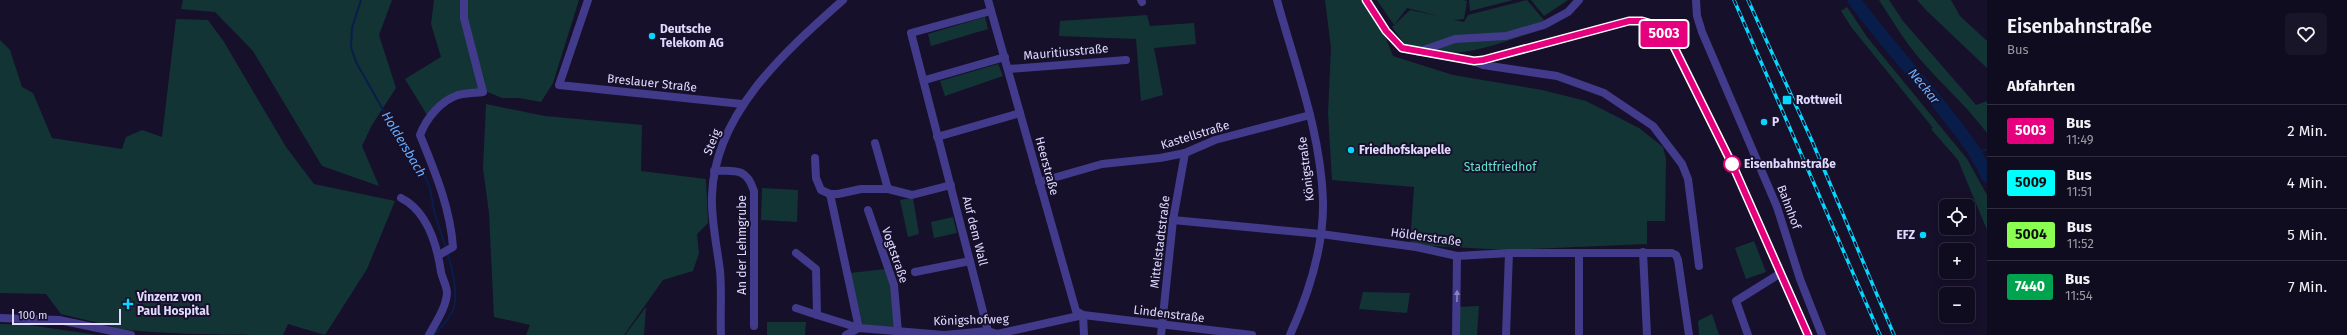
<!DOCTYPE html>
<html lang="de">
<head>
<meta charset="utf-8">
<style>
	:root { --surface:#100c20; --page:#191529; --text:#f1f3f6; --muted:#9c9ba5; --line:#302c3e }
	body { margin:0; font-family:"Fira Sans",sans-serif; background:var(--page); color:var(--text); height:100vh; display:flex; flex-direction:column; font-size:15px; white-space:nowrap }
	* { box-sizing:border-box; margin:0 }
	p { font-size:13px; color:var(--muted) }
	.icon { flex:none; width:22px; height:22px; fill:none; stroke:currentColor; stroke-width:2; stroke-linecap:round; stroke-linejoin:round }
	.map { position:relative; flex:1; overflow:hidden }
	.side { display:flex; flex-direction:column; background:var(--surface); width:360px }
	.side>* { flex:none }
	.badge { padding:0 8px; border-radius:3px; font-size:14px; line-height:26px }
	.tools { position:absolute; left:1939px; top:199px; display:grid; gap:8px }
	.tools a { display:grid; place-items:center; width:36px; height:36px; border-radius:6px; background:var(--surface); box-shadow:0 2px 10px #0003,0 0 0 1px var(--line); font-size:20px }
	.scale { position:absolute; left:12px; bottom:10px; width:109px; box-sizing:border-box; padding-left:4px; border:2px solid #e0daff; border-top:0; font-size:11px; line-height:14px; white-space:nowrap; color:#e0daff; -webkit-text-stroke:3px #16102b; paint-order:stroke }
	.map>.badge { position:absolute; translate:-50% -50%; box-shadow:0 0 0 2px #fff }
	h2 { padding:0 20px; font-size:15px; line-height:36px }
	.round { display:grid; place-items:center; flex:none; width:42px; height:42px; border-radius:6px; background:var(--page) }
	.overview { display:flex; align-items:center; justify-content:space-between; height:68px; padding:0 20px }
	h1 { font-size:19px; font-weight:600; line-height:30px }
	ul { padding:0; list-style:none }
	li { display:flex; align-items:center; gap:12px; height:52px; padding:0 20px; border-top:1px solid var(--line) }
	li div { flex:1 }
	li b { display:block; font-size:15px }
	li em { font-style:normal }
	li .badge { min-width:44px; font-weight:700; text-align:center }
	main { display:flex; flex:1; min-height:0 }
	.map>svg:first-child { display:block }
</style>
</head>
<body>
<main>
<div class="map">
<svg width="1987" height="335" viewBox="0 0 1987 335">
	<rect width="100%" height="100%" fill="#16102b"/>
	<g fill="#133435">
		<polygon points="183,0 392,0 379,35 396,88 372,125 362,146 379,186 322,166 253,51 215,12 181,9"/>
		<polygon points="434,0 579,0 553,83 541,102 519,98 502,98 485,91 456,94 427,115 405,79 441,57 431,24"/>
		<polygon points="1325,0 1362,0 1385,36 1393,56 1453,75 1542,90 1586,101 1639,128 1663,147 1666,159 1665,221 1647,221 1647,244 1509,250 1410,245 1414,187 1332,180 1328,113 1331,48"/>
		<path d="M1377,0H1464L1467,1L1464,19L1454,20L1464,22L1468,15L1527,0L1549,26C1519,37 1474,55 1442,53C1430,52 1418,48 1406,46L1392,27L1410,10L1439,16L1407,8L1394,25Z"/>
		<polygon points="1469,0 1513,0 1470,11"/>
		<polygon points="1531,0 1568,0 1544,16"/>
		<path d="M1879,0H1889L1903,21L1976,105L1987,101V133C1969,109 1947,89 1927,67C1908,47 1894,23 1879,0Z"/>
		<polygon points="1917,0 1951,0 1960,16 1987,41 1987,68 1927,11"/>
		<polygon points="1847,7 1867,37 1967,159 1987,195 1987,230 1958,160 1931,129 1933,128 1852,28 1841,11"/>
		<polygon points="1147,15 1150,26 1194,23 1196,44 1154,48 1163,95 1141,101 1136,39 1059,36 1060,21"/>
		<polygon points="985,17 988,29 931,46 928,34"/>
		<path d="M176,19L208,20L224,42L286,147L314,184L395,201L367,269L325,335L288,324L283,335C252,335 130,335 111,326L61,314L46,294L0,293V40L10,50L22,87L33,93L52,138L122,149L126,137L142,130L162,137Z"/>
		<polygon points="998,64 1003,76 945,96 940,81"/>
		<polygon points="486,104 545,116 642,125 641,171 706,179 708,223 697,234 699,253 693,271 663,280 624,335 526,335 530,325 494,317 489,213 483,168"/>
		<polygon points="762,188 798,190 797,222 761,220"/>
		<polygon points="913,198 919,234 908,237 900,200"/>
		<polygon points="953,217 957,233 934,238 931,222"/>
		<polygon points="1754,241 1766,272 1746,279 1735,248"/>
		<polygon points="886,269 891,286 894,327 863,326 850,273"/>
		<polygon points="1363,292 1410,293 1407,313 1359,309"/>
		<polygon points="1479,306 1477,335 1457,335 1457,307"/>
		<polygon points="646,307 644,335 625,335"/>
		<polygon points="1712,314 1719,335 1699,335 1698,321"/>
		<polygon points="767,322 806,322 805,335 767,335"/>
		<polygon points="0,324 29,325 97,335 0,335"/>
	</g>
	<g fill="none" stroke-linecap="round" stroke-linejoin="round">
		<g stroke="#091d4b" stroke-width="2">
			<polyline points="361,0 352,28 351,47 356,62 395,131 416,158 423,172 430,188 434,211 446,248"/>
			<polyline points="1973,152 1987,150"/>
			<path d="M434,335C441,327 449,320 453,310C459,296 452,266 447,252"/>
		</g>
		<path stroke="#091d4b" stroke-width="13" d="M1854,0C1883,39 1915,74 1945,112C1960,131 1978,153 1987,176"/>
		<g stroke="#423a8b" stroke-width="8">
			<polyline points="588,0 559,85 742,104"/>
			<polyline points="988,0 1076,311 1083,315"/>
			<polyline points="1141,0 1142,2"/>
			<path d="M1277,0C1295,66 1321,132 1323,201C1324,247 1309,293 1290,335"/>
			<polyline points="1366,0 1386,31 1402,48 1474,61 1483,60 1629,21 1642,21 1659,26 1674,47 1734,168 1808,335"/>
			<polyline points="1696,0 1697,16 1702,32 1777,207 1800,279 1822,335"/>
			<polyline points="1418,52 1455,39 1506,36 1544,25 1568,12 1579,0"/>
			<polyline points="1476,62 1483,65 1557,76 1604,93 1653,126 1682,164 1688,179 1699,266"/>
			<polyline points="1008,69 1126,60"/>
			<polyline points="925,80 1005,57"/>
			<polyline points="937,137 1020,113"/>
			<polyline points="875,143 888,189"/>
			<polyline points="815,158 816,178 821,190 830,194 838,194 861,189 888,189 912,195 951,185"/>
			<path d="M714,171C735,171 746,167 754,191V326"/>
			<polyline points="1039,182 1102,164 1160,158 1185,153 1215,140 1310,115"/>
			<polyline points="830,194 859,328"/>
			<path d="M401,198C427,211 437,245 441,272C442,278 447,286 447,293C446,308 436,322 429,335"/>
			<polyline points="868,210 894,285 898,332"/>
			<polyline points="1173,220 1321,234 1416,247 1457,256 1509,253 1672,253 1676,255 1678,260 1689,335"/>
			<polyline points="1643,252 1647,335"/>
			<polyline points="796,253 816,269 817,315 796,308"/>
			<path d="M439,255L453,247C450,207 435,172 420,135C426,119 440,101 458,95C466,93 475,93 483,92L464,18V0"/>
			<polyline points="915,272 970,261"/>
			<polyline points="817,315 859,328"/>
			<polyline points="1083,315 1084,335"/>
			<polyline points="0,318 59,320 131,335"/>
			<polyline points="988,331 911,33 991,11"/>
			<path d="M721,335C720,314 722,292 720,271C717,246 711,221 712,196C714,113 786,51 843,0"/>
			<polyline points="846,335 859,328 944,335 988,331 997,334 1083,315 1252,335"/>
			<polyline points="1161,335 1173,220 1185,153"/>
			<polyline points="1456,335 1457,256"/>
			<polyline points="1506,335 1509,253"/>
			<polyline points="1579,335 1579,255"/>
			<polyline points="1748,335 1736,301 1781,273"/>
		</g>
		<defs>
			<g id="rail">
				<polyline points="1734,0 1880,335"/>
				<polyline points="1748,0 1812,141 1894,335"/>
			</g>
		</defs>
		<use href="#rail" stroke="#06d7ff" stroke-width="3.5"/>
		<use href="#rail" stroke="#16102b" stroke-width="2" stroke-dasharray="6" stroke-linecap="butt"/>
	</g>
	<defs><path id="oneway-solid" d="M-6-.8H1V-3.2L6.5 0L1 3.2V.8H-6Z"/></defs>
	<use fill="#8982bf" href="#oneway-solid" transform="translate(1457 296) rotate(-89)"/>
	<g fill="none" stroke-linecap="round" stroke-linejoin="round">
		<defs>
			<polyline id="line" points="1366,0 1386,31 1402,48 1474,61 1483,60 1629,21 1642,21 1659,26 1674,47 1734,168 1808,335"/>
		</defs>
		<use href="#line" stroke="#fff" stroke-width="9"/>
		<use href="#line" stroke="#e6007e" stroke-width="6"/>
	</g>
	<g fill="#06d7ff" stroke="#16102b" stroke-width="1.5">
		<circle cx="652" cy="36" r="4"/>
		<rect x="1782" y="95" width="10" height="10" rx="2"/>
		<circle cx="1764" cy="122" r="4"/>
		<circle cx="1351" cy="150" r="4"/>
		<circle cx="1923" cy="235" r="4"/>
		<path d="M126 298h4v4h4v4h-4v4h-4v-4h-4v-4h4z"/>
	</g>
	<circle fill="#fff" stroke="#e6007e" stroke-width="2" cx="1732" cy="164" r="8"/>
	<g text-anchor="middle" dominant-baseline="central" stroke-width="4" stroke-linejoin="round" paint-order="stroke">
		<g font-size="12" font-weight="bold" fill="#e0daff" stroke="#16102b" text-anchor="start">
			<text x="660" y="29">Deutsche<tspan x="660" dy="14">Telekom AG</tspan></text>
			<text x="1796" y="100">Rottweil</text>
			<text x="1772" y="122">P</text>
			<text x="1359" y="150">Friedhofskapelle</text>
			<text x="1915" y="235" text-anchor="end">EFZ</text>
			<text x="137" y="297">Vinzenz von<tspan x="137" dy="14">Paul Hospital</tspan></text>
		</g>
		<g font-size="12" fill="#e0daff" stroke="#16102b">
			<text transform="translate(1066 52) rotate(-5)">Mauritiusstraße</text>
			<text transform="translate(652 83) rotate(6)">Breslauer Straße</text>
			<text transform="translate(1195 135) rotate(-17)">Kastellstraße</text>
			<text transform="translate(712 142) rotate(-68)">Steig</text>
			<text transform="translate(1047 166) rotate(75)">Heerstraße</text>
			<text transform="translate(1306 169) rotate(-97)">Königstraße</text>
			<text transform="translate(1789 207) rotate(69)">Bahnhof</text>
			<text transform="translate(975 231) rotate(76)">Auf dem Wall</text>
			<text transform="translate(1426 237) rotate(8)">Hölderstraße</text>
			<text transform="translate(1160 242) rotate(-83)">Mittelstadtstraße</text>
			<text transform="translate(742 245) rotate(-90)">An der Lehmgrube</text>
			<text transform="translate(895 255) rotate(71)">Vogtstraße</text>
			<text transform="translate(1169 314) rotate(7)">Lindenstraße</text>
			<text transform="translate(971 320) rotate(-2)">Königshofweg</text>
		</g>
		<g font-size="12" font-weight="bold" fill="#e0daff" stroke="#16102b" text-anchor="start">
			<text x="1744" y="164">Eisenbahnstraße</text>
		</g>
		<g font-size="12" fill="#61e4cb" stroke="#16102b">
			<text x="1500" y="167">Stadtfriedhof</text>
		</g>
		<g font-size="13" font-style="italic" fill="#68b0ff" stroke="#16102b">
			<text transform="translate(1924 86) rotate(51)">Neckar</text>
			<text transform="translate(404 144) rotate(59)">Holdersbach</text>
		</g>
	</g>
</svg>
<div class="tools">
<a><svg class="icon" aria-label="locate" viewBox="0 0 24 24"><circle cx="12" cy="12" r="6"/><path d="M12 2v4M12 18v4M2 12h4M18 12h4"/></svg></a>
<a>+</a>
<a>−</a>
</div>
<div class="scale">100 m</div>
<b class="badge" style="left:1664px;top:34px;background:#e6007e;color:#fff">5003</b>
</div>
<section class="side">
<div class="overview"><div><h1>Eisenbahnstraße</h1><p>Bus</p></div><a class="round"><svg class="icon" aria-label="heart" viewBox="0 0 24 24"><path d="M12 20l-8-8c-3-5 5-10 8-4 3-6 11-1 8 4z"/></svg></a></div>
<h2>Abfahrten</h2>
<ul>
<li><span class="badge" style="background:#e6007e;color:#fff">5003</span><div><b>Bus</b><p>11:49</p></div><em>2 Min.</em></li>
<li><span class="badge" style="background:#0ff;color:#111">5009</span><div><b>Bus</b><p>11:51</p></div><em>4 Min.</em></li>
<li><span class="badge" style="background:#8aff51;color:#111">5004</span><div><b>Bus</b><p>11:52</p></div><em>5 Min.</em></li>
<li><span class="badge" style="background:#00a44f;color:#fff">7440</span><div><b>Bus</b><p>11:54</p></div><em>7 Min.</em></li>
</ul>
</section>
</main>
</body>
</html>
